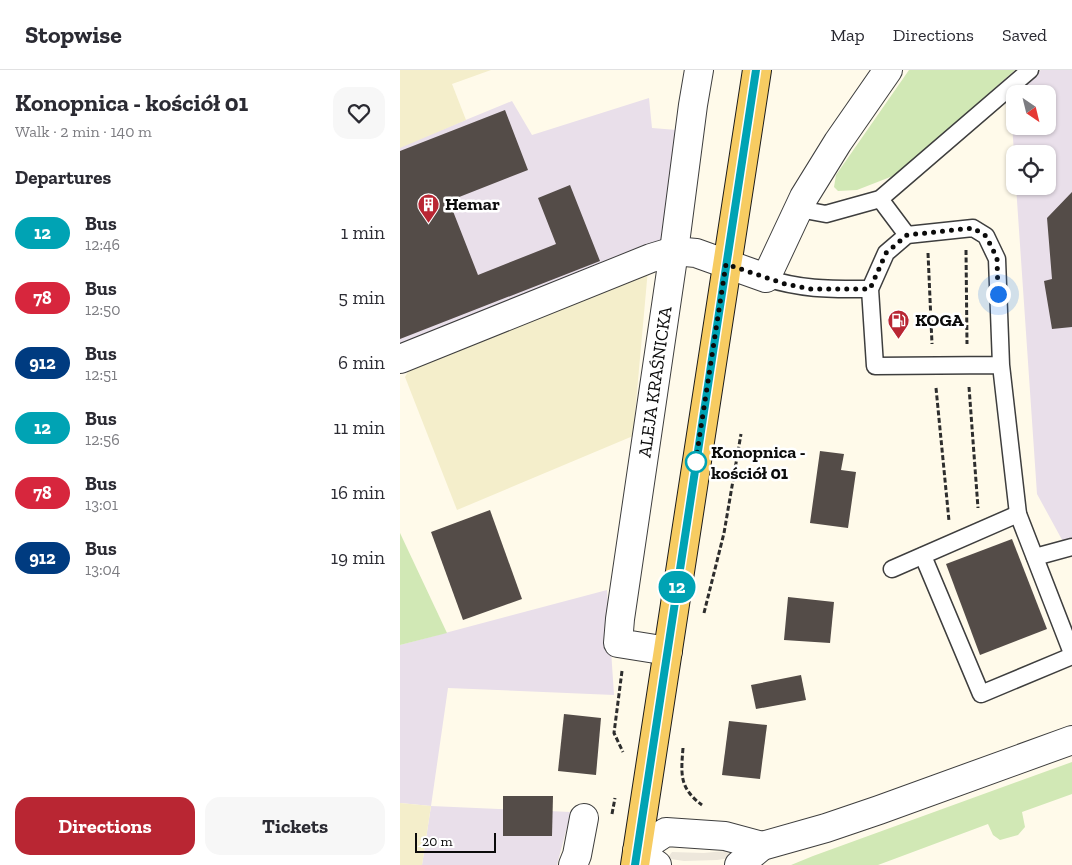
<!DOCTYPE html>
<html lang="en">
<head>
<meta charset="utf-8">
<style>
	:root { --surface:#fff; --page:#f7f7f7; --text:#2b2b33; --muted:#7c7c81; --line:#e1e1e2; --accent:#b92633 }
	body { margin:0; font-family:"Zilla Slab",serif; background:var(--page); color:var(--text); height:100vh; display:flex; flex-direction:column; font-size:19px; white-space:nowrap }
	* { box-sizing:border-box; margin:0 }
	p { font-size:16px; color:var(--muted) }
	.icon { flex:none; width:28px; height:28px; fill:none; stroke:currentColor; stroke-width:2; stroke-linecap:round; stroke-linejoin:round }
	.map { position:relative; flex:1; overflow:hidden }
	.sheet { display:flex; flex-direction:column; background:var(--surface); width:400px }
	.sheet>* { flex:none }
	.badge { padding:0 10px; border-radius:16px; font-size:18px; line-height:32px }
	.needle { width:32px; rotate:145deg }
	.tools { position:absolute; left:606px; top:15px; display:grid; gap:10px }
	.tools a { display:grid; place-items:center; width:50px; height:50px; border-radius:10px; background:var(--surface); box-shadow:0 1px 4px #0004; font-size:25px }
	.scale { position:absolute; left:15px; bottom:12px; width:81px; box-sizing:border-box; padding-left:5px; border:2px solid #0b0b0b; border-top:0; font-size:14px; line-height:18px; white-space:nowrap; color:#0b0b0b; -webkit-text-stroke:4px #fff; paint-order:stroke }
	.you { position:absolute; width:25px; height:25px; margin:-12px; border:4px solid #fff; border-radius:50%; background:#1a73e8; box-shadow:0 0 0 8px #1a73e833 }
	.map>.badge { position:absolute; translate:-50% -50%; box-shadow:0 0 0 2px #fff }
	h2 { padding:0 15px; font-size:19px; line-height:45px }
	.round { display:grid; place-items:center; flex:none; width:52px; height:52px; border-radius:15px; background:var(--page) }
	.head { display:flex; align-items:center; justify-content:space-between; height:85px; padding:0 15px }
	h1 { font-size:24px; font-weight:700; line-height:38px }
	.cta { display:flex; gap:10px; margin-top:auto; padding:10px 15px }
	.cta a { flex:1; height:58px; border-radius:15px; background:var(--accent); color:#fff; font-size:20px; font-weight:700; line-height:58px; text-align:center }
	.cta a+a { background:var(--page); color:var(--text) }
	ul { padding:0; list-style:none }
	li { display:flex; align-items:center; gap:15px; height:65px; padding:0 15px }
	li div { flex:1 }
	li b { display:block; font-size:19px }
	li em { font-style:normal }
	li .badge { min-width:55px; font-weight:700; text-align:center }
	header { display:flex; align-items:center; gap:30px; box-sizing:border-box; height:70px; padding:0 25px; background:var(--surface); border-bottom:1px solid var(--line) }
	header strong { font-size:24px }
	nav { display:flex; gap:28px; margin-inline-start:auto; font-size:18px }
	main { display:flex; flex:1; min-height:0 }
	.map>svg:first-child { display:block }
</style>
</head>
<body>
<header>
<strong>Stopwise</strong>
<nav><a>Map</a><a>Directions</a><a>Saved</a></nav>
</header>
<main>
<section class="sheet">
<div class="head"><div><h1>Konopnica - kościół 01</h1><p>Walk · 2 min · 140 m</p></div><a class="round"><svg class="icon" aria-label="heart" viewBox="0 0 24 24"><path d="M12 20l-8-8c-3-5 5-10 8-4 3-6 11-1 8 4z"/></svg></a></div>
<h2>Departures</h2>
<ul>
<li><span class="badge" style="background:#00a3b4;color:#fff">12</span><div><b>Bus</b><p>12:46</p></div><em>1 min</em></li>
<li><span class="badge" style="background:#d7263d;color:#fff">78</span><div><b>Bus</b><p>12:50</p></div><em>5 min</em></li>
<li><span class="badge" style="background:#003b80;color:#fff">912</span><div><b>Bus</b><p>12:51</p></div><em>6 min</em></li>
<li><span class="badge" style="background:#00a3b4;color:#fff">12</span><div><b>Bus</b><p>12:56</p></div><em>11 min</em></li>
<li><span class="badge" style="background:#d7263d;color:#fff">78</span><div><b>Bus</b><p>13:01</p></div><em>16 min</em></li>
<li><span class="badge" style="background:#003b80;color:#fff">912</span><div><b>Bus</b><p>13:04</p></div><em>19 min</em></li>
</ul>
<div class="cta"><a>Directions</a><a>Tickets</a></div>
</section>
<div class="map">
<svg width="672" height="795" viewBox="0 0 672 795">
	<rect width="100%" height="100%" fill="#fffaea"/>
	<g fill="#e9dfea" fill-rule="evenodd">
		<path d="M641,0H672V488L637,424L616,116H648V84H615V98L610,24ZM615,24H648V56H615Z"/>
		<polygon points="249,28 252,58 277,60 262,176 0,279 0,77 112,31 132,65"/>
		<polygon points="207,520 214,625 48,618 31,736 171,742 157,795 22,795 31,736 0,733 0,575"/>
	</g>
	<g fill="#f4eecb">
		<polygon points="0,0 91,0 52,14 66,50 0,78"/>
		<polygon points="248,199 233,366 57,440 5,307 13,292"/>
		<polygon points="0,733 31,736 22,795 0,795"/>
	</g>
	<g fill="#d1e8b5">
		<polygon points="509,0 615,0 498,104 457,120 438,121 434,117 436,105"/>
		<polygon points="0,463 47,563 0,575"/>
		<polygon points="672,692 672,724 622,742 625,757 618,765 600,770 593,765 588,754 478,795 391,795 413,786"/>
	</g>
	<polygon fill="#ede7db" points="335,780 336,787 317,790 284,791 271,789 269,786 272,782 304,783"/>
	<g fill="#544c48">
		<polygon points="105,40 128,100 49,131 78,205 156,174 138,128 170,115 200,191 0,269 0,81"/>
		<polygon points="672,122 672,257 652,259 644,211 652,209 647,148"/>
		<polygon points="420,381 444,384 441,400 456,402 448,458 410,453"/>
		<polygon points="90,440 122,529 63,550 31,462"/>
		<polygon points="612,469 647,559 580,585 546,494"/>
		<polygon points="388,527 434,532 430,573 384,570"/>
		<polygon points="401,605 406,630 356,639 351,615"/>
		<polygon points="164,644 201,648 196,705 158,701"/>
		<polygon points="329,651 367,655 360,709 322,705"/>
		<polygon points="103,726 153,726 152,766 103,766"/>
	</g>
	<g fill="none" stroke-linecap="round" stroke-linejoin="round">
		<defs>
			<g id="service">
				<polyline points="480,129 507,165"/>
				<polyline points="399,139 426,144 480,129 630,0"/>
				<path d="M366,208C403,220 432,219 470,219"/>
				<polyline points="601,295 475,296 470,219 486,183 507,165 573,158 586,166 597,189 601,295 618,444 672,583"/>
				<polyline points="523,486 581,624 672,586"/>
				<polyline points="635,487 672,477"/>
				<polyline points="492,499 618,444"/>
			</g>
			<g id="minor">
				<polyline points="0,289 251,188 274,181 296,183 366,208 404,127 438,72 488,0"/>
				<polyline points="268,581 218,573 220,549 274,181 293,35 299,0"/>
				<polyline points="173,795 177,785 184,748"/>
			</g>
			<g id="tertiary">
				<polyline points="257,795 237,781 266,762 325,766 362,776"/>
				<polyline points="339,795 362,776 426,758 479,740 672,670"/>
			</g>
			<polyline id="primary" points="235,795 357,0"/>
		</defs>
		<use href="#service" stroke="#3e3e3e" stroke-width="19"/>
		<use href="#minor" stroke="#3e3e3e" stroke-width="30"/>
		<use href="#tertiary" stroke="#3e3e3e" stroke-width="30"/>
		<use href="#primary" stroke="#1c1c1c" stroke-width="30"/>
		<g stroke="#2d2d2d" stroke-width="3" stroke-dasharray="5 2.5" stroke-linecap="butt">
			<polyline points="566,180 567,274"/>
			<polyline points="528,183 532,274"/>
			<polyline points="569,317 578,438"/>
			<polyline points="536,318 549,451"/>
			<polyline points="304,543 324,463 341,364"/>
			<polyline points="222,601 214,663 223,682"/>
			<path d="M283,678C281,704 279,718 302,735"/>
			<polyline points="212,744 215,728"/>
		</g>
		<use href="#service" stroke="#fff" stroke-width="16"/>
		<use href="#minor" stroke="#fff" stroke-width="28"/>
		<use href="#tertiary" stroke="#fff" stroke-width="28"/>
		<use href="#primary" stroke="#f7cc62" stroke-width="28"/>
	</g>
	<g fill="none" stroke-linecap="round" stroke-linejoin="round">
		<defs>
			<polyline id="line" points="235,795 356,0"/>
		</defs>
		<use href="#line" stroke="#fff" stroke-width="11"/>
		<use href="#line" stroke="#00a3b4" stroke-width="8"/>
		<polyline stroke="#0b0b0b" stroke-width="5" stroke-dasharray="0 9" points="296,392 295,396 326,194 385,214 411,219 470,219 486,183 507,165 573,158 586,166 597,188 598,224"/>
	</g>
	<defs>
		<symbol id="building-pin" viewBox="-11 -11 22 30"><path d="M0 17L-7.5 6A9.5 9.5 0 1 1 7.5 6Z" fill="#b92633" stroke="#fff"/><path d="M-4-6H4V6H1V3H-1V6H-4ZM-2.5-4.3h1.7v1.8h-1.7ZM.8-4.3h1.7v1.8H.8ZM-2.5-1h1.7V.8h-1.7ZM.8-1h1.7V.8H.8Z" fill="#fff"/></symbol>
		<symbol id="fuel-pin" viewBox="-11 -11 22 30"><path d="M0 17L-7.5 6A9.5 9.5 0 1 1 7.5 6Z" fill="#b92633" stroke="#fff"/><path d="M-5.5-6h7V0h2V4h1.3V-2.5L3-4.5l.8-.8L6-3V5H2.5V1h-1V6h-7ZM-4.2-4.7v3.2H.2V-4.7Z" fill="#fff"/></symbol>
	</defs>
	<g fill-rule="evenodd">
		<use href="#building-pin" x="16" y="122" width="25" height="34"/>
		<use href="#fuel-pin" x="486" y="238" width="25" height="34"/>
	</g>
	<circle fill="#fff" stroke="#00a3b4" stroke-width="2.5" cx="296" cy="392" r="10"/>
	<g text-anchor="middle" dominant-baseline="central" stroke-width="5" stroke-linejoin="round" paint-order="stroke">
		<g font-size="18" font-weight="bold" fill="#0b0b0b" stroke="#fff" text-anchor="start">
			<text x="45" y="134">Hemar</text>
			<text x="515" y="250">KOGA</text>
		</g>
		<g font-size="18" fill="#0b0b0b" stroke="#fff">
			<text transform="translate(255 312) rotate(-82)">ALEJA KRAŚNICKA</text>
		</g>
		<g font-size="18" font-weight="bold" fill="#0b0b0b" stroke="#fff" text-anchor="start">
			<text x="311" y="382">Konopnica -<tspan x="311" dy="21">kościół 01</tspan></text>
		</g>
	</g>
</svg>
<div class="tools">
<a><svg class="needle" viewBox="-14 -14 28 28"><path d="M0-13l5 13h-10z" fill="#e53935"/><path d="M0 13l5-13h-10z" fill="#7c7c81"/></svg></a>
<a><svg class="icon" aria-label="locate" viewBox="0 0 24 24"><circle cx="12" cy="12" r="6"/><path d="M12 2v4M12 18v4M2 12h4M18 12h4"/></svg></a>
</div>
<div class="scale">20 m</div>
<div class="you" style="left:598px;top:224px"></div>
<b class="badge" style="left:277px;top:517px;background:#00a3b4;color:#fff">12</b>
</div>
</main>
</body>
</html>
